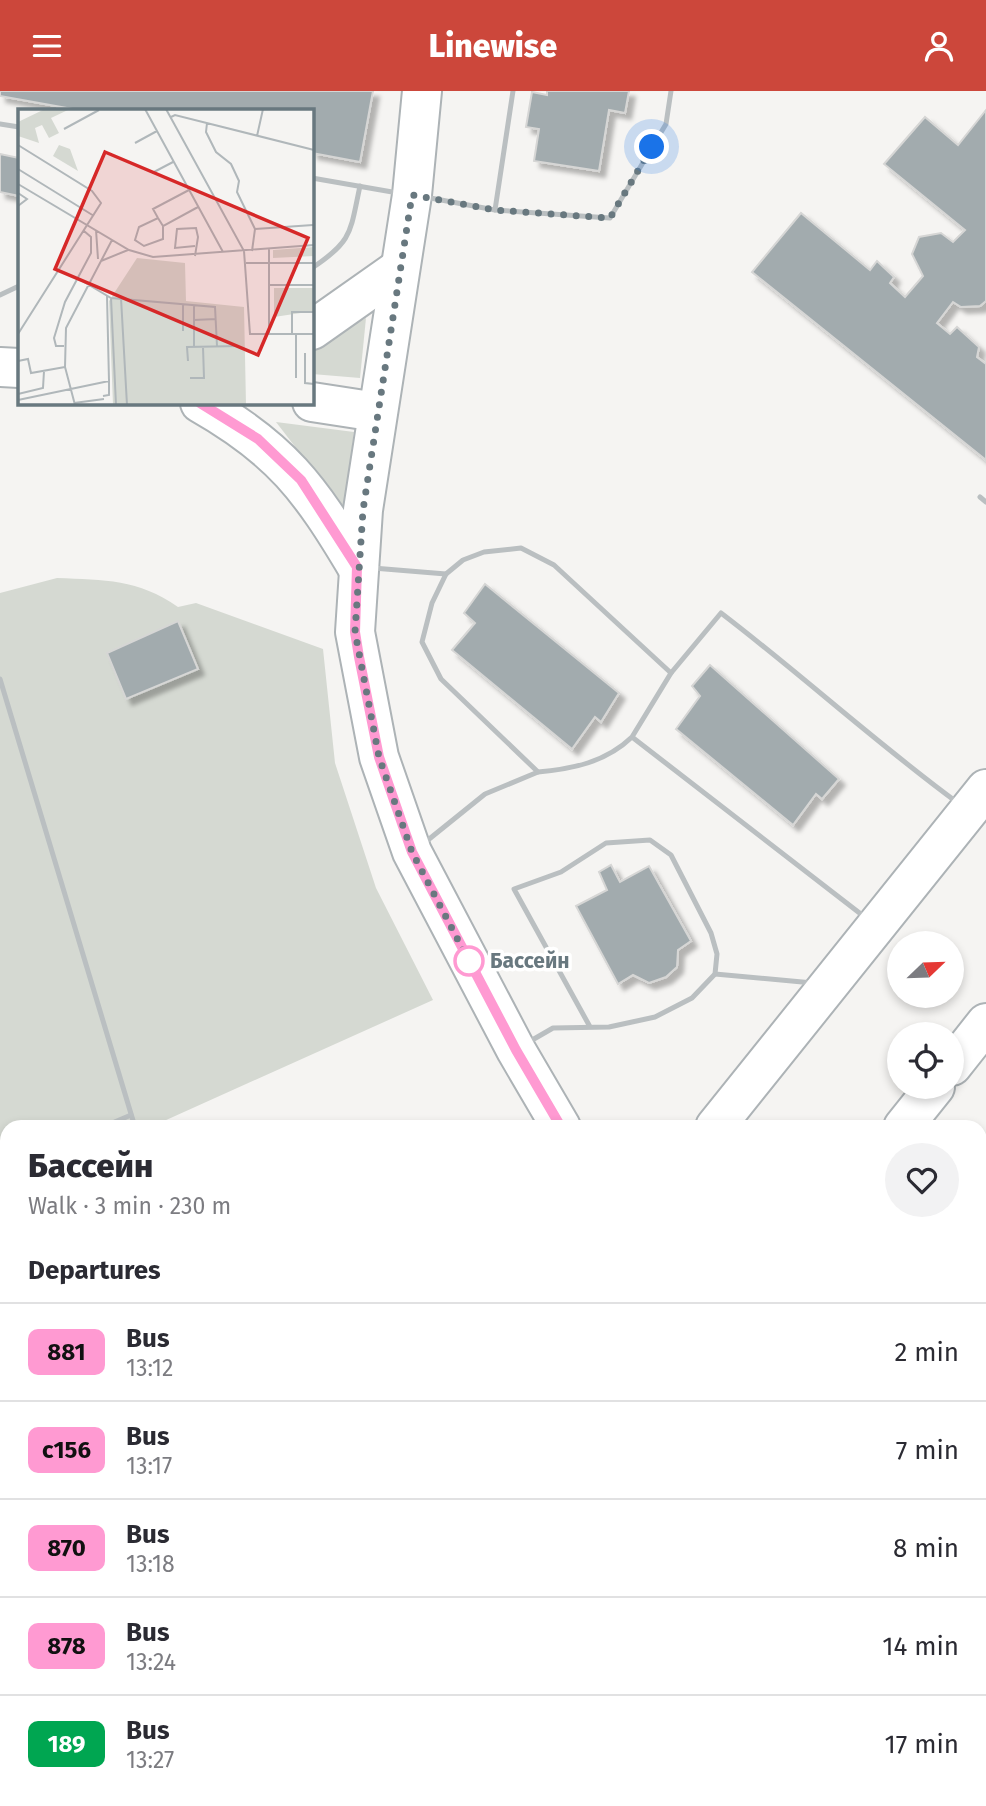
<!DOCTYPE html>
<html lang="en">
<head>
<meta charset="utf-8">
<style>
	:root { --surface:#fff; --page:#f2f2f3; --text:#2b2b33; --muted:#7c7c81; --line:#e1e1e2; --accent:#cc473b }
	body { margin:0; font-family:"Fira Sans",sans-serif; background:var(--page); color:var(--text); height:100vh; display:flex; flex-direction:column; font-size:26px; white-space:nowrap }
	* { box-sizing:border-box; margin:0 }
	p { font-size:23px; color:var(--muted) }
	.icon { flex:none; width:38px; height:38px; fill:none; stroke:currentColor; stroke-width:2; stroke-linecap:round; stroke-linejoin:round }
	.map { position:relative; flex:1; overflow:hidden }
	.details { position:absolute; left:0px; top:1029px; width:987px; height:686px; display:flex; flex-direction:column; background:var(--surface); border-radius:21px 21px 0 0; box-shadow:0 4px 10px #0003 }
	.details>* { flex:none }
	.badge { padding:0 14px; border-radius:10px; font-size:24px; line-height:46px }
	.needle { width:46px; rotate:67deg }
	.fabs { position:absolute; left:887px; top:840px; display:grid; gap:14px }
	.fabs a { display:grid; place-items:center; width:77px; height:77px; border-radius:50%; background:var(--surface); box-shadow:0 4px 10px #0003; font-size:35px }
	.you { position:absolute; width:35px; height:35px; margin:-18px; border:5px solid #fff; border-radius:50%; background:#1a73e8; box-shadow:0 0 0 10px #1a73e833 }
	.map>.badge { position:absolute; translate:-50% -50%; box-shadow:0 0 0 4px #fff }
	h2 { padding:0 28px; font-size:26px; line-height:63px }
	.round { display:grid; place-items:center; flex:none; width:74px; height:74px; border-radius:37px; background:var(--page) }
	.overview { display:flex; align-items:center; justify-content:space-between; height:119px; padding:0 28px }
	h1 { font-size:33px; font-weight:800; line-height:52px }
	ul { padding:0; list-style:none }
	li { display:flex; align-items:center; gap:21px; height:98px; padding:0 28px; border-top:2px solid var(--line) }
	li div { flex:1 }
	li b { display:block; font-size:26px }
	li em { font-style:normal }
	li .badge { min-width:77px; font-weight:700; text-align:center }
	header { display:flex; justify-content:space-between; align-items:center; height:91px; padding:0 28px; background:var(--accent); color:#fff; font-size:32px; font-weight:800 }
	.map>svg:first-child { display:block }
</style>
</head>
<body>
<header><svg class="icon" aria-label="menu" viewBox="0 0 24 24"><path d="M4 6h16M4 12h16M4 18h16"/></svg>Linewise<svg class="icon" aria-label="person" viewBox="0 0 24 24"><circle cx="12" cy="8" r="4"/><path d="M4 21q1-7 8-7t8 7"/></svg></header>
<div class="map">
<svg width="986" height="1715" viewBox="0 0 986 1715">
	<defs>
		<filter id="shadow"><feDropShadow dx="6" dy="6" stdDeviation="2" flood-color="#0004"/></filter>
	</defs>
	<rect width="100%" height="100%" fill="#f5f4f2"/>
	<g fill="#d5d9d2">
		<polygon points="366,227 360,287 312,283 312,257"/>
		<polygon points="276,331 354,341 344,419"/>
		<path d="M57,487C105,489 138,488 178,516L196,512L323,558L335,672L376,797L433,909L164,1030L165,1036H7V1607L0,1610V502Z"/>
		<polygon points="559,1708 562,1715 324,1715 321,1709"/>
		<polygon points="824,1708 898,1708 902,1715 828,1715"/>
	</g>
	<g fill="#a2abae" stroke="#d6d6d5" stroke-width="2" filter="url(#shadow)">
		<polygon points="0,0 373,0 360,71 312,62 312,19 78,19 0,5"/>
		<polygon points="547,0 629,0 625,22 609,19 599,80 534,70 539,38 526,36 532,1 547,4"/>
		<polygon points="986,19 986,210 980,215 961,216 953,211 937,232 950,243 957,236 979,256 977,266 986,273 986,369 752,181 801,122 870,179 877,170 894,186 890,192 905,206 923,185 912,163 919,146 941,142 953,151 965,139 884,73 925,26 958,54"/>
		<polygon points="0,63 19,67 19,105 0,101"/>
		<polygon points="485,493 619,602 601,631 595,626 572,658 452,559 475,532 464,522"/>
		<polygon points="178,530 198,578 126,608 107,562"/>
		<polygon points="710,574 839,688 822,708 816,703 793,734 676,638 700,605 692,595"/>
		<polygon points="611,774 620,791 649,775 691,850 678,859 677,876 666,886 649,892 633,884 618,893 576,815 607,799 599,781"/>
		<polygon points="986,1051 986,1144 980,1151 980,1058"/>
		<polygon points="7,1188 7,1337 0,1341 0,1191"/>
		<polygon points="980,1581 986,1593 986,1689 980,1692"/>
		<polygon points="4,1657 7,1689 0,1692 0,1658"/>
		<polygon points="634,1708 711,1708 714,1715 637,1715"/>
	</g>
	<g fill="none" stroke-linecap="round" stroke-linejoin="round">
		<defs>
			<g id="secondary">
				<polyline points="422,0 412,104 363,419 355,541 379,666 412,761 516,959 561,1036"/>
				<polyline points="312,239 400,177"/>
				<polyline points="0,276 19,277"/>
				<polyline points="312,311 377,321"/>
				<path d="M200,312C281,358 310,397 357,476"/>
				<polyline points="952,975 986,932"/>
				<polyline points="715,1036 986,698"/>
				<polyline points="903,1036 935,996"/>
				<polyline points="915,1708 918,1715"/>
			</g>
		</defs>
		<use href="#secondary" stroke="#adb3b6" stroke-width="42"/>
		<g stroke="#babfc1" stroke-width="5">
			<polyline points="0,33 19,36"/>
			<polyline points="312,87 398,102"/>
			<polyline points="425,106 495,119 610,127 666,33 671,0"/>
			<polyline points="495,119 513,0"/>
			<path d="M312,177C353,150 350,141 360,95"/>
			<polyline points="0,204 19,195"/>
			<polyline points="980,406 986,411"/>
			<polyline points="373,477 446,483"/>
			<path d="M671,582L721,522C801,583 876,652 958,712"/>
			<polyline points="0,588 135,1036"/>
			<path d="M632,646L671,582L554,474L521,457L484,461L463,469L446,483L432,512L422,551L441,588L538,681C573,678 606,671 632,646L866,827"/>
			<polyline points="423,753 485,703 538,681"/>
			<polyline points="715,883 813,892"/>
			<polyline points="527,952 553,937 609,936 655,926 692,907 715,883 717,863 711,842 671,764 650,749 606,752 561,781 514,798 589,934"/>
			<polyline points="103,1036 131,1024"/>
			<polyline points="0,1082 7,1079"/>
			<polyline points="0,1174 7,1171"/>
			<polyline points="980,1208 986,1201"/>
			<polyline points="0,1359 7,1356"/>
			<polyline points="980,1485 986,1496"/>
			<polyline points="0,1530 7,1545"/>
			<polyline points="176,1708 179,1715"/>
			<polyline points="590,1708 592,1715"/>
			<polyline points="774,1708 777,1715"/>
			<polyline points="217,1715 234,1708"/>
		</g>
		<use href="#secondary" stroke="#fff" stroke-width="38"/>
	</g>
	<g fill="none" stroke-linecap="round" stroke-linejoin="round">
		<defs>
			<polyline id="line" points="200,312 258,348 301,389 357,476 355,541 359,566 379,666 412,761 516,959 561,1036"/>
		</defs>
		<use href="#line" stroke="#fff" stroke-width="16"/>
		<use href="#line" stroke="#ff9ad2" stroke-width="10"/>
		<polyline stroke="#68787f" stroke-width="7" stroke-dasharray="0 12.6" points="469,870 412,761 379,666 355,541 363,419 412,104 495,119 610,127 652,56"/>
	</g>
	<circle fill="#fff" stroke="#ff9ad2" stroke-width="3.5" cx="469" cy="870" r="14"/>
	<g text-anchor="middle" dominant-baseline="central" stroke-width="7" stroke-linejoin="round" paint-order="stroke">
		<g font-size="21" font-weight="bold" fill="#68787f" stroke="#fff" text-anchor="start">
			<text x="490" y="870">Бассейн</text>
		</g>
	</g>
	<g transform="translate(18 18)">
		<rect width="296" height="296" fill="#f5f4f2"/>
		<path d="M27,0H52L33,9L41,24L31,29L24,16L17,19L21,34L0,27V13ZM41,36L52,40L60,62L35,47ZM296,138V147L255,149V141ZM119,149L167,154L168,192L226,198L228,296H95L91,192ZM256,179H296V202L256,208Z" fill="#d5d9d2"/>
		<path fill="none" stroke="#b0b7ba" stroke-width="2" d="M127,0L205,143M148,0L226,142L232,225H296M153,8L157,6L296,41M189,14L188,23L198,43L213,55L221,72L219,83L237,120L234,142M46,20L81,1M239,27L245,0M117,34L139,22M0,36L74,82L83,94L0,225M0,60L76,107M134,64L155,53M0,75L111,141L135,148L296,136M0,84L9,90L0,97M140,109L135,100L171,81M145,117L140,109L121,118L117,131L126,137L145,130V117L180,98M237,120L295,116M78,121L80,150M251,140V225M177,147L180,128L178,119L159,120L157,139L177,137M83,152L110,141M228,154H296M61,170L93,189L197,198L199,237M251,176H296M89,187L91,272M93,189L98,296M103,189L109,296M165,196V222M176,197V238M176,211L198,210M274,225V203H296M278,225V269M46,237H38L36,229L47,193L73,144V128L66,122M287,244V274L296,275M0,252L10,250L13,264L47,258M170,252L169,238L221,237M172,269H186L185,238M0,285L25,279L26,262M0,291L91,272V286L85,287M56,294L86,290M57,296L47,258L48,219L94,131"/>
		<path fill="#d62828" fill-opacity="0.15" stroke="#d62828" stroke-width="3.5" d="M87,43L290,129L240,246L37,160Z"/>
		<rect width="296" height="296" fill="none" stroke="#68787f" stroke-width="3.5"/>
	</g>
</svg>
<div class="fabs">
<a><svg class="needle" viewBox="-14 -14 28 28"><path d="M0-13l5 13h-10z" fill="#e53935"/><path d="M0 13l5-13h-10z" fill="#7c7c81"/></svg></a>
<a><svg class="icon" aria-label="locate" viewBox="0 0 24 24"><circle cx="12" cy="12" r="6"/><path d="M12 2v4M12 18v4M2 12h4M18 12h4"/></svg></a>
</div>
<div class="you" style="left:652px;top:56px"></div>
<section class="details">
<div class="overview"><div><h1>Бассейн</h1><p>Walk · 3 min · 230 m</p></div><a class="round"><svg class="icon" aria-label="heart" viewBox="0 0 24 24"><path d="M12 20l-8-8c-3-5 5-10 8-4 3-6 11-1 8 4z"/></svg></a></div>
<h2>Departures</h2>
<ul>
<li><span class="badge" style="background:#ff9ad2;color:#111">881</span><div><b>Bus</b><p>13:12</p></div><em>2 min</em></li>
<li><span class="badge" style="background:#ff9ad2;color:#111">с156</span><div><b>Bus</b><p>13:17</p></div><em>7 min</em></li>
<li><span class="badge" style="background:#ff9ad2;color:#111">870</span><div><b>Bus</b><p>13:18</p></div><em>8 min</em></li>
<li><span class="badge" style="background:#ff9ad2;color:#111">878</span><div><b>Bus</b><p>13:24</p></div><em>14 min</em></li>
<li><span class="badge" style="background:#00a651;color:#fff">189</span><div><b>Bus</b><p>13:27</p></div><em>17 min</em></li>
</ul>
</section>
</div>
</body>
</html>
